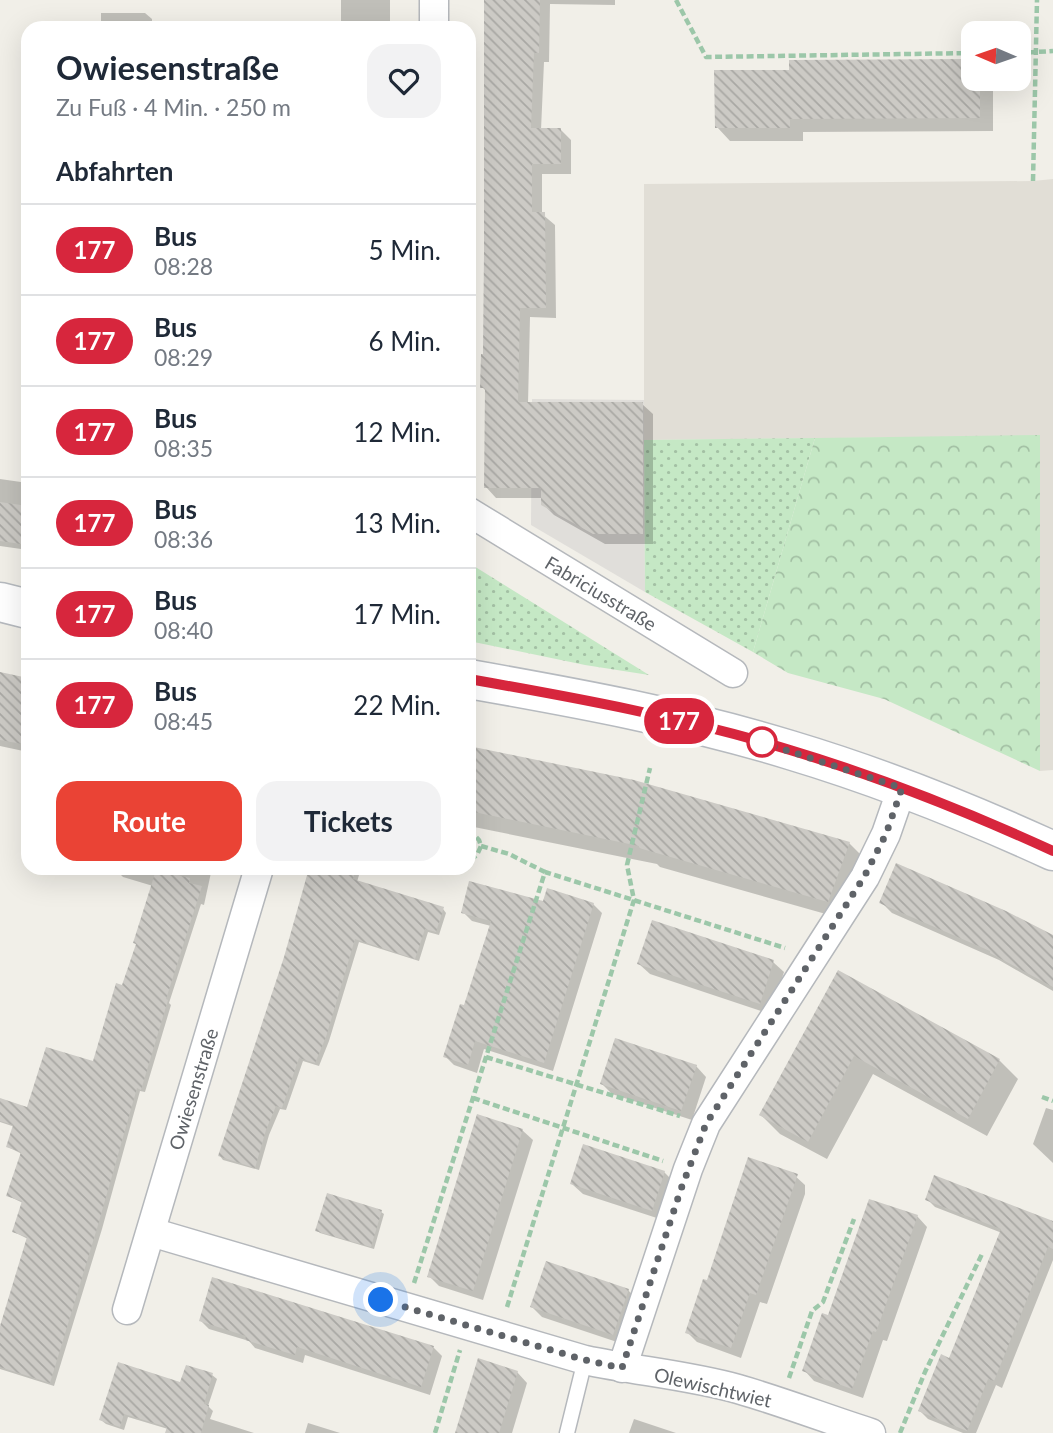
<!DOCTYPE html>
<html lang="de">
<head>
<meta charset="utf-8">
<style>
	:root { --surface:#fff; --page:#f2f2f3; --text:#1f2937; --muted:#747a83; --line:#e0e1e3; --accent:#ea4335 }
	body { margin:0; font-family:Lato,sans-serif; background:var(--page); color:var(--text); height:100vh; display:flex; flex-direction:column; font-size:26px; white-space:nowrap }
	* { box-sizing:border-box; margin:0 }
	p { font-size:23px; color:var(--muted) }
	.icon { flex:none; width:38px; height:38px; fill:none; stroke:currentColor; stroke-width:2; stroke-linecap:round; stroke-linejoin:round }
	.map { position:relative; flex:1; overflow:hidden }
	.details { position:absolute; left:21px; top:21px; width:455px; height:854px; display:flex; flex-direction:column; background:var(--surface); border-radius:21px; box-shadow:0 7px 28px #0002 }
	.details>* { flex:none }
	.badge { padding:0 14px; border-radius:23px; font-size:24px; line-height:46px }
	.needle { width:46px; rotate:272deg }
	.tools { position:absolute; left:961px; top:21px; display:grid; gap:14px }
	.tools a { display:grid; place-items:center; width:70px; height:70px; border-radius:14px; background:var(--surface); box-shadow:0 7px 28px #0002; font-size:35px }
	.you { position:absolute; width:35px; height:35px; margin:-18px; border:5px solid #fff; border-radius:50%; background:#1a73e8; box-shadow:0 0 0 10px #1a73e833 }
	.map>.badge { position:absolute; translate:-50% -50%; box-shadow:0 0 0 4px #fff }
	h2 { padding:0 35px; font-size:26px; line-height:63px }
	.round { display:grid; place-items:center; flex:none; width:74px; height:74px; border-radius:21px; background:var(--page) }
	.headline { display:flex; align-items:center; justify-content:space-between; height:119px; padding:0 35px }
	h1 { font-size:33px; font-weight:700; line-height:52px }
	.primary-button { display:flex; gap:14px; margin-top:auto; padding:14px 35px }
	.primary-button a { flex:1; height:80px; border-radius:21px; background:var(--accent); color:#fff; font-size:28px; font-weight:700; line-height:80px; text-align:center }
	.primary-button a+a { background:var(--page); color:var(--text) }
	ul { padding:0; list-style:none }
	li { display:flex; align-items:center; gap:21px; height:91px; padding:0 35px; border-top:2px solid var(--line) }
	li div { flex:1 }
	li b { display:block; font-size:26px }
	li em { font-style:normal }
	li .badge { min-width:77px; font-weight:700; text-align:center }
	.map>svg:first-child { display:block }
</style>
</head>
<body>
<div class="map">
<svg width="1053" height="1433" viewBox="0 0 1053 1433">
	<defs>
		<pattern id="grass-dots" width="8" height="8" patternUnits="userSpaceOnUse" patternTransform="scale(1.75)"><rect width="8" height="8" fill="#c5e8c5"/><path d="M2 2h.1M6 6h.1" fill="none" stroke="#a3c0a4" stroke-width="1.8" stroke-linecap="round"/></pattern>
		<pattern id="forest-crowns" width="20" height="18" patternUnits="userSpaceOnUse" patternTransform="scale(1.75)"><rect width="20" height="18" fill="#c5e8c5"/><path d="M2 6a3 3 0 1 1 6 0M12 15a3 3 0 1 1 6 0" fill="none" stroke="#a3c0a4"/></pattern>
		<pattern id="building-back-hatch" width="6" height="6" patternUnits="userSpaceOnUse" patternTransform="scale(1.75)"><rect width="6" height="6" fill="#cccac5"/><path d="M-1 5l2 2M0 0l6 6M5-1l2 2" fill="none" stroke="#a9a8a4"/></pattern>
	</defs>
	<rect width="100%" height="100%" fill="#f1efe8"/>
	<polygon fill="#e0deda" points="532,399 644,400 645,592 531,525"/>
	<polygon fill="#e1ded6" points="1053,179 1053,770 1040,771 1040,436 644,440 644,184 1033,181"/>
	<g fill="url(#grass-dots)">
		<polygon points="815,438 753,652 645,592 644,440"/>
		<polygon points="469,563 649,675 585,665 469,641"/>
	</g>
	<polygon fill="url(#forest-crowns)" points="1040,435 1040,771 884,699 788,673 753,652 815,438"/>
	<g fill="#0003">
		<polygon points="341,0 390,0 390,21 393,28 341,28"/>
		<polygon points="486,0 615,0 615,5 550,4 549,62 544,62 541,130 561,130 571,140 571,174 542,174 542,214 555,225 556,318 530,317 528,404 642,404 653,414 653,544 605,544 554,515 543,504 543,498 496,498 486,487 487,392 482,387 485,355"/>
		<polygon points="101,13 145,13 152,19 152,28 101,28"/>
		<polygon points="973,61 973,79 993,79 993,131 803,132 803,141 730,141 717,127 790,71"/>
		<polygon points="0,479 28,483 28,550 0,546"/>
		<polygon points="0,674 28,680 28,752 0,746"/>
		<polygon points="469,748 849,843 868,862 847,920 660,867 657,864 469,826"/>
		<polygon points="121,868 212,868 204,905 201,904 169,1003 171,1005 145,1092 140,1091 102,1229 54,1386 0,1369 0,1331 28,1239 14,1232 23,1203 8,1196 22,1154 8,1147 15,1127 0,1122 0,1100 28,1109 94,1063 137,946 135,943 153,886 123,877 119,873"/>
		<polygon points="311,868 361,868 357,882 443,909 446,913 439,935 428,932 419,961 359,942 329,1041 319,1066 303,1061 286,1110 280,1109 269,1135 259,1170 223,1160 220,1156 286,957"/>
		<polygon points="881,902 1053,937 1053,991 999,960 892,913"/>
		<polygon points="544,903 593,904 602,913 553,1071 484,1049 477,1073 454,1065 445,1056 465,1007 491,926 472,921 463,912"/>
		<polygon points="653,922 773,962 784,972 770,1014 650,974 639,964"/>
		<polygon points="839,973 999,1060 1018,1079 987,1136 873,1074 827,1159 780,1134 761,1115"/>
		<polygon points="696,1066 706,1077 692,1120 612,1094 602,1084"/>
		<polygon points="1046,1108 1053,1110 1053,1163 1033,1144"/>
		<polygon points="522,1130 533,1140 483,1300 439,1286 429,1276"/>
		<polygon points="664,1172 675,1183 663,1220 583,1194 572,1184"/>
		<polygon points="794,1175 805,1185 805,1194 767,1304 760,1302 741,1358 697,1342 687,1332 708,1282"/>
		<polygon points="927,1199 1053,1223 1053,1260 1002,1388 996,1385 976,1433 963,1433 928,1419 920,1411 950,1360 1002,1233 935,1207"/>
		<polygon points="381,1212 384,1214 374,1249 320,1233 317,1230"/>
		<polygon points="917,1216 927,1227 887,1341 883,1340 863,1398 814,1381 804,1370 829,1317"/>
		<polygon points="213,1279 434,1348 442,1356 430,1395 305,1355 303,1363 255,1348 249,1341 209,1329 200,1320"/>
		<polygon points="628,1290 638,1301 623,1344 542,1317 532,1307"/>
		<polygon points="517,1372 527,1383 512,1433 457,1433"/>
		<polygon points="212,1375 217,1379 208,1406 213,1411 210,1419 254,1433 167,1433 168,1429 128,1417 124,1430 106,1424 101,1420 182,1384"/>
		<polygon points="634,1419 676,1433 629,1433"/>
		<polygon points="308,1423 340,1433 305,1433"/>
	</g>
	<g fill="url(#building-back-hatch)">
		<polygon points="484,0 540,0 539,53 534,53 531,128 561,128 561,164 532,164 532,212 545,212 546,308 520,308 518,402 643,402 643,534 593,534 541,505 541,488 484,488 485,388 480,388 481,354 483,354 484,252"/>
		<polygon points="973,59 973,79 980,79 980,118 790,119 790,128 715,128 714,70 789,70 789,60"/>
		<polygon points="0,502 28,506 28,545 0,541"/>
		<polygon points="0,672 28,678 28,745 0,740"/>
		<polygon points="469,746 634,780 850,842 828,902 639,848 639,846 469,811"/>
		<polygon points="896,863 1006,911 1053,935 1053,987 990,953 990,951 879,903"/>
		<polygon points="309,868 356,868 353,879 444,907 436,932 425,929 415,959 355,939 326,1037 315,1063 299,1058 282,1108 276,1106 266,1130 255,1168 218,1156 284,957"/>
		<polygon points="156,870 190,878 189,883 202,886 166,999 168,1000 141,1090 137,1088 98,1225 50,1383 0,1367 0,1326 27,1237 12,1232 22,1201 6,1196 21,1152 6,1147 13,1125 0,1121 0,1098 27,1107 46,1047 93,1061 116,983 122,985 136,944 133,943"/>
		<polygon points="469,881 543,901 547,888 594,903 544,1063 475,1041 468,1065 443,1057 460,1004 464,1005 491,921 461,913"/>
		<polygon points="652,920 774,960 760,1004 637,964"/>
		<polygon points="838,970 1000,1059 968,1119 854,1056 808,1142 759,1115"/>
		<polygon points="615,1038 697,1065 681,1111 600,1084"/>
		<polygon points="477,1114 523,1129 473,1291 427,1277"/>
		<polygon points="583,1144 665,1171 652,1211 570,1184"/>
		<polygon points="748,1157 798,1174 756,1295 750,1293 731,1348 685,1333 703,1279 707,1280"/>
		<polygon points="934,1175 1053,1221 1053,1249 1048,1247 994,1381 988,1379 967,1431 918,1411 941,1354 949,1358 1001,1229 925,1200"/>
		<polygon points="327,1193 382,1210 371,1247 315,1231"/>
		<polygon points="869,1199 918,1215 876,1332 873,1331 852,1389 802,1371 822,1313 828,1315"/>
		<polygon points="546,1261 629,1289 613,1335 530,1307"/>
		<polygon points="212,1277 434,1346 421,1387 297,1347 295,1355 245,1340 246,1336 199,1321"/>
		<polygon points="478,1358 518,1371 499,1433 455,1433"/>
		<polygon points="118,1362 180,1382 186,1365 213,1373 204,1404 209,1405 201,1433 165,1433 167,1427 124,1414 120,1427 99,1420"/>
	</g>
	<g fill="none" stroke-linecap="round" stroke-linejoin="round">
		<defs>
			<polyline id="lane" points="567,1433 585,1360"/>
			<g id="street">
				<polyline points="434,0 434,28"/>
				<polyline points="469,512 733,673"/>
				<path d="M151,1232L585,1360C636,1371 688,1375 738,1389C783,1402 827,1419 871,1433"/>
				<polyline points="127,1310 259,868"/>
				<polyline points="622,1368 688,1169 706,1124 865,877 886,834 902,788"/>
			</g>
			<g id="secondary">
				<polyline points="0,602 28,609"/>
				<path d="M469,679C577,698 686,718 790,750C880,777 968,812 1053,851"/>
			</g>
		</defs>
		<use href="#lane" stroke="#b5b8bc" stroke-width="17"/>
		<use href="#street" stroke="#b5b8bc" stroke-width="31"/>
		<use href="#secondary" stroke="#b6babf" stroke-width="41"/>
		<g stroke="#9cc7a9" stroke-width="4.5" stroke-dasharray="7 3.5" stroke-linecap="butt">
			<polyline points="676,0 706,57 973,53"/>
			<polyline points="1018,53 1053,51"/>
			<polyline points="1033,181 1037,0"/>
			<polyline points="469,830 479,840 481,846 477,855 469,861"/>
			<polyline points="481,846 509,854 545,872"/>
			<polyline points="486,1057 680,1116"/>
			<polyline points="1042,1097 1053,1101"/>
			<polyline points="473,1098 663,1161"/>
			<polyline points="414,1283 545,872 785,948"/>
			<polyline points="507,1307 634,900 627,865 650,768"/>
			<polyline points="789,1378 812,1311 823,1302 854,1219"/>
			<polyline points="435,1433 460,1350"/>
			<polyline points="900,1433 925,1372 982,1254"/>
		</g>
		<use href="#lane" stroke="#fff" stroke-width="14"/>
		<use href="#street" stroke="#fff" stroke-width="28"/>
		<use href="#secondary" stroke="#fff" stroke-width="38"/>
	</g>
	<g fill="none" stroke-linecap="round" stroke-linejoin="round">
		<defs>
			<path id="line" d="M469,679C577,698 686,718 790,750C880,777 968,812 1053,851"/>
		</defs>
		<use href="#line" stroke="#fff" stroke-width="16"/>
		<use href="#line" stroke="#d7263d" stroke-width="10"/>
		<polyline stroke="#5f6368" stroke-width="7" stroke-dasharray="0 12.6" points="381,1300 585,1360 622,1368 681,1189 706,1124 864,877 886,834 902,788 755,740 762,742"/>
	</g>
	<circle fill="#fff" stroke="#d7263d" stroke-width="3.5" cx="762" cy="742" r="14"/>
	<g text-anchor="middle" dominant-baseline="central" stroke-width="5" stroke-linejoin="round" paint-order="stroke">
		<g font-size="19" fill="#5f6368" stroke="#fff">
			<text transform="translate(601 593) rotate(31)">Fabriciusstraße</text>
			<text transform="translate(193 1089) rotate(-73)">Owiesenstraße</text>
			<text transform="translate(713 1387) rotate(13)">Olewischtwiet</text>
		</g>
	</g>
</svg>
<div class="tools">
<a><svg class="needle" viewBox="-14 -14 28 28"><path d="M0-13l5 13h-10z" fill="#e53935"/><path d="M0 13l5-13h-10z" fill="#747a83"/></svg></a>
</div>
<div class="you" style="left:381px;top:1300px"></div>
<b class="badge" style="left:679px;top:721px;background:#d7263d;color:#fff">177</b>
<section class="details">
<div class="headline"><div><h1>Owiesenstraße</h1><p>Zu Fuß · 4 Min. · 250 m</p></div><a class="round"><svg class="icon" aria-label="heart" viewBox="0 0 24 24"><path d="M12 20l-8-8c-3-5 5-10 8-4 3-6 11-1 8 4z"/></svg></a></div>
<h2>Abfahrten</h2>
<ul>
<li><span class="badge" style="background:#d7263d;color:#fff">177</span><div><b>Bus</b><p>08:28</p></div><em>5 Min.</em></li>
<li><span class="badge" style="background:#d7263d;color:#fff">177</span><div><b>Bus</b><p>08:29</p></div><em>6 Min.</em></li>
<li><span class="badge" style="background:#d7263d;color:#fff">177</span><div><b>Bus</b><p>08:35</p></div><em>12 Min.</em></li>
<li><span class="badge" style="background:#d7263d;color:#fff">177</span><div><b>Bus</b><p>08:36</p></div><em>13 Min.</em></li>
<li><span class="badge" style="background:#d7263d;color:#fff">177</span><div><b>Bus</b><p>08:40</p></div><em>17 Min.</em></li>
<li><span class="badge" style="background:#d7263d;color:#fff">177</span><div><b>Bus</b><p>08:45</p></div><em>22 Min.</em></li>
</ul>
<div class="primary-button"><a>Route</a><a>Tickets</a></div>
</section>
</div>
</body>
</html>
